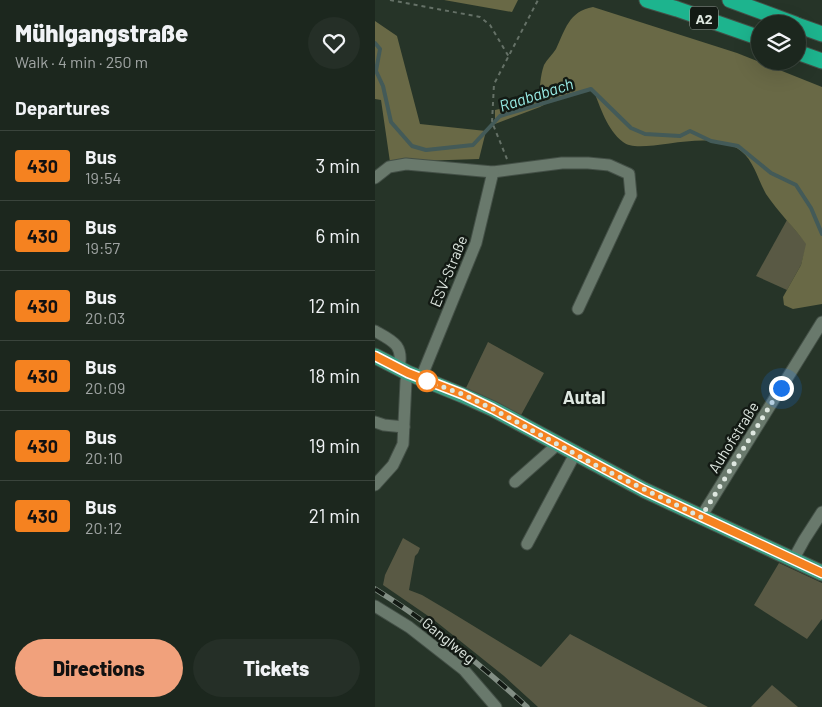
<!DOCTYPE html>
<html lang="en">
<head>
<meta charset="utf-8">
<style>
	:root { --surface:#1c271e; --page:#252f27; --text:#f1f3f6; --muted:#a0a5a4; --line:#3a443c; --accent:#f1a17c }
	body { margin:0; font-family:Barlow,sans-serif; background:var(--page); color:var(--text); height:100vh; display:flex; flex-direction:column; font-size:19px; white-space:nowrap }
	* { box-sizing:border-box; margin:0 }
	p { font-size:16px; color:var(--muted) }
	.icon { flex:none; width:28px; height:28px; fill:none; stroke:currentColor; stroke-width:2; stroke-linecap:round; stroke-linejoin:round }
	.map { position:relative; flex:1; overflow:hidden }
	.side { display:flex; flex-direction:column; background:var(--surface); width:375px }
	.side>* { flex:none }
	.badge { padding:0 10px; border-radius:4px; font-size:18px; line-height:32px }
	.fabs { position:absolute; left:376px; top:15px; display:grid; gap:10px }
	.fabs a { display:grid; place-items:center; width:55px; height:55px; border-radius:50%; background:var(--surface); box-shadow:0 5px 20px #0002,0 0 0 1px var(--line); font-size:25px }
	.you { position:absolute; width:25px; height:25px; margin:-12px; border:4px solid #fff; border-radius:50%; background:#1a73e8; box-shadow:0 0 0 8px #1a73e833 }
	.map>.badge { position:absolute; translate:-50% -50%; box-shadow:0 0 0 2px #fff }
	h2 { padding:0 15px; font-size:19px; line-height:45px }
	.round { display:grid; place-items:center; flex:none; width:52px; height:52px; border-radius:26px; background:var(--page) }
	.head { display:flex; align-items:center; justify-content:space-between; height:85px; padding:0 15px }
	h1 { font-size:24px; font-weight:800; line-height:38px }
	.cta { display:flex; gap:10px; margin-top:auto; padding:10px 15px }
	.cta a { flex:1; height:58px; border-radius:30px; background:var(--accent); color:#111; font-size:20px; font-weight:800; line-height:58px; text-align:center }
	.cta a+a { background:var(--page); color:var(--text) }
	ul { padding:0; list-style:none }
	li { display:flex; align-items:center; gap:15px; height:70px; padding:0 15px; border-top:1px solid var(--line) }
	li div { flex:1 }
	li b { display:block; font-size:19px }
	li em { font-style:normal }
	li .badge { min-width:55px; font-weight:700; text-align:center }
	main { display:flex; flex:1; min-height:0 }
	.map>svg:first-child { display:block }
</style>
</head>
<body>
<main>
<section class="side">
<div class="head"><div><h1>Mühlgangstraße</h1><p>Walk · 4 min · 250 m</p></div><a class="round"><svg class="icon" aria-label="heart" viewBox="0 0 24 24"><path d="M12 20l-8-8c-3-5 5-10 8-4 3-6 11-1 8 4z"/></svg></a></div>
<h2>Departures</h2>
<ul>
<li><span class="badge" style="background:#f58220;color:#111">430</span><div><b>Bus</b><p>19:54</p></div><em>3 min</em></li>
<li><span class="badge" style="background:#f58220;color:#111">430</span><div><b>Bus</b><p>19:57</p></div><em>6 min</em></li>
<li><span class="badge" style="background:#f58220;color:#111">430</span><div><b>Bus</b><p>20:03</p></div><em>12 min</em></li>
<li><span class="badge" style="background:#f58220;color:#111">430</span><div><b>Bus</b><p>20:09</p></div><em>18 min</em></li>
<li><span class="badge" style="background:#f58220;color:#111">430</span><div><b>Bus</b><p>20:10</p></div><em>19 min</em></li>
<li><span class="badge" style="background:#f58220;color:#111">430</span><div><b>Bus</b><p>20:12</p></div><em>21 min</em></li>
</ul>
<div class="cta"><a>Directions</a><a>Tickets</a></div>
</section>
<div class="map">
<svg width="447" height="707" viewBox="0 0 447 707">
	<rect width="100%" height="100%" fill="#263428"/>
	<g fill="#595944">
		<polygon points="412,220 432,244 426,265 412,290 381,276"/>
		<polygon points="113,342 169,373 145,417 90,390"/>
		<polygon points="28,538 45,548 43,553 40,556 34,590 47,595 74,611 166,667 195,634 333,707 163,707 129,676 59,620 8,585 10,575"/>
		<polygon points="404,563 447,583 447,619 432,639 379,605"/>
		<polygon points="397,685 423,707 376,707"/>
	</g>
	<g fill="#696946">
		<polygon points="69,0 143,0 137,12"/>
		<path d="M218,7L362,53L447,87V304L418,309L409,305L408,297L426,265L431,244C419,227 403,212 391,194C383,180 379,161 366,151C334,125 266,157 248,142C232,130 225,106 218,89L182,98L165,107L120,124V110L164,100C165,88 165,76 169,65C172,59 178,54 181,49C190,30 194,11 218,7Z"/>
		<polygon points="0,21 22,36 45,124 111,131 104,159 15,162 6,100 0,99"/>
	</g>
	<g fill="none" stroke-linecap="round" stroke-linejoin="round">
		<polyline stroke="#435a58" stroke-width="4" points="0,43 5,49 1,71 8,86 16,122 37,146 51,150 98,145 125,116 216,89 256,128 270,134 305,136 315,131 336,141 363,146 396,173 421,185 436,208 447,234"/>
		<defs>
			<g id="minor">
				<polyline points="0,178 14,167 31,164 118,172 187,163 213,163 234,165 254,174 256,195 203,309"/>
				<path d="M0,331C18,341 29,345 24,368"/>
				<polyline points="46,378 101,243 118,172"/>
				<polyline points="0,422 9,425 29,427"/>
				<polyline points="140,482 183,444"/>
				<polyline points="0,485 18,465 28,444 31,381 33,373"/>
				<polyline points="326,517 447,322"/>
				<polyline points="152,544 200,454"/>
				<polyline points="418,560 429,540 447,512"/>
				<polyline points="0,606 34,627 89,670 121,707"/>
			</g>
			<polyline id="major" points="0,356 33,373 87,395 118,409 269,490 447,573"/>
			<g id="highway">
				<polyline points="272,0 302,9 385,38"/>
				<polyline points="355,0 420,24"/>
				<polyline points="422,25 447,34"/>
				<polyline points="422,52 447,61"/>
			</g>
		</defs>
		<use href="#minor" stroke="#445047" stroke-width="13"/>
		<use href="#major" stroke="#445047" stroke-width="17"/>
		<use href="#highway" stroke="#445047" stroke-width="17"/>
		<g stroke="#657167" stroke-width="2" stroke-dasharray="4 4" stroke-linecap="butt">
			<polyline points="15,0 105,17 115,25 134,57"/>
			<polyline points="132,159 117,122 119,84 163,0"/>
		</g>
		<use href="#minor" stroke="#69796c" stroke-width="11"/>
		<use href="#major" stroke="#3b9c80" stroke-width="15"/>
		<use href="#highway" stroke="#1db48e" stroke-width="15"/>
		<defs>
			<path id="rail" d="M0,589C55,623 105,664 152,707"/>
		</defs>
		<use href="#rail" stroke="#828e84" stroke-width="5.5"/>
		<use href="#rail" stroke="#131a14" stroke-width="4" stroke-dasharray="11" stroke-linecap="butt"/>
	</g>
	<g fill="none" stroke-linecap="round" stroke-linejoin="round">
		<defs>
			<polyline id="line" points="0,356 33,373 87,394 118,409 269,490 447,573"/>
		</defs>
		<use href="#line" stroke="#fff" stroke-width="11"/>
		<use href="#line" stroke="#f58220" stroke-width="8"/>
		<polyline stroke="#dee7e0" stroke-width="5" stroke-dasharray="0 9" points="52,381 87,394 118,409 224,467 326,517 406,388"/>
	</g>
	<circle fill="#fff" stroke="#f58220" stroke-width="2.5" cx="52" cy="381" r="10"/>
	<g text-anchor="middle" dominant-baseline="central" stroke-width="5" stroke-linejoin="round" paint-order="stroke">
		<rect fill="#131a14" stroke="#a1aaa3" stroke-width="1" x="315" y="6.5" width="28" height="23" rx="4"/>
		<g font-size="14" font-weight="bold" fill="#dee7e0">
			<text x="329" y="18">A2</text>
		</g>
		<g font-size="15" fill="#dee7e0" stroke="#131a14">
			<text transform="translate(73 271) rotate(-68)">ESV-Straße</text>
			<text transform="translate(358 437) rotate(-58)">Auhofstraße</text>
			<text transform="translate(74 640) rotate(39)">Ganglweg</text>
		</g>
		<g font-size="16" font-style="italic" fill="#99ece6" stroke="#131a14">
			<text transform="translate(161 94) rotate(-18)">Raababach</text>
		</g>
		<g font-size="18" font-weight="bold" fill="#dee7e0" stroke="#131a14">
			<text x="209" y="397">Autal</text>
		</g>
	</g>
</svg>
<div class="fabs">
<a><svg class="icon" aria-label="layers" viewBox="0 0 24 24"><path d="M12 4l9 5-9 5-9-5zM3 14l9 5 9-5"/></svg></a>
</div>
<div class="you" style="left:406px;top:388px"></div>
</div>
</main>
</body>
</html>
